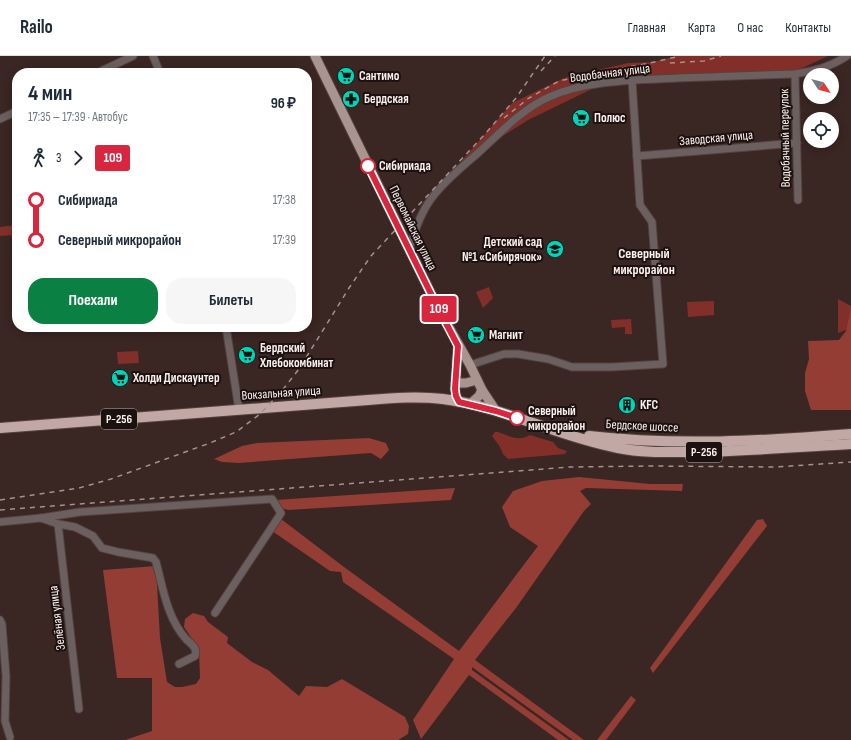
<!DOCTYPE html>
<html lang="ru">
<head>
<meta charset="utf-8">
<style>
	:root { --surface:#fff; --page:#f6f6f7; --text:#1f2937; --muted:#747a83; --line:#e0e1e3; --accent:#0b8043 }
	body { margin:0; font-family:"Sofia Sans Condensed",sans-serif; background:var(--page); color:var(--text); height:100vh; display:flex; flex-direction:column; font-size:15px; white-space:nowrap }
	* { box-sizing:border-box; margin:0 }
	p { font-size:13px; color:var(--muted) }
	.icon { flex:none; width:22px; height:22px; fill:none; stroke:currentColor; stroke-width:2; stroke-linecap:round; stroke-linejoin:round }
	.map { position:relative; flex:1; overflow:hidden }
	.details { position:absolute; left:12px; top:12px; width:300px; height:264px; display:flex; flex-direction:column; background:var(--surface); border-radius:16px; box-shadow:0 2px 10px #0003 }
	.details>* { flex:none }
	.badge { padding:0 8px; border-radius:3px; font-size:14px; line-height:26px }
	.needle { width:26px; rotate:126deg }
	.controls { position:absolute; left:803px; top:12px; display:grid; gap:8px }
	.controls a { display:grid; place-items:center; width:36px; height:36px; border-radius:50%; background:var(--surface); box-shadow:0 2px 10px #0003; font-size:20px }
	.map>.badge { position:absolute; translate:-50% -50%; box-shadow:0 0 0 2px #fff }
	.legs { display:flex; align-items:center; gap:6px; height:44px; padding:0 16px; font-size:13px }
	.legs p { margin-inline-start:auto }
	.headline { display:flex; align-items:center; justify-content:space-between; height:68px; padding:0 16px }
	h1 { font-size:22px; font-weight:700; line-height:30px }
	.cta { display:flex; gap:8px; margin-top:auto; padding:8px 16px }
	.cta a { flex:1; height:46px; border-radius:16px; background:var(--accent); color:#fff; font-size:16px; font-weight:700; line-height:46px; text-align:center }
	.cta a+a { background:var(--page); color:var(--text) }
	ul { padding:0 16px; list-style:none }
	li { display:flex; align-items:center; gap:14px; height:40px; font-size:15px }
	li i { display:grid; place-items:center; width:6px; height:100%; margin:0 5px; background:currentColor }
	li i::after { content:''; width:10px; height:10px; margin:-5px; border:3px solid; border-radius:50%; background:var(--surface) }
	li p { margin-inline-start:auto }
	li:first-child i { background:linear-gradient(#0000 50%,currentColor 0) }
	li:last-child i { background:linear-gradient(currentColor 50%,#0000 0) }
	header { display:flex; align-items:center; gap:24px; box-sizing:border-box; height:56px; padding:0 20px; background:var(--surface); border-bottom:1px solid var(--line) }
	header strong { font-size:19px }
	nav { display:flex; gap:22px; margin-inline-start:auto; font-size:14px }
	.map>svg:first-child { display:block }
</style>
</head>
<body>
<header>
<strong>Railo</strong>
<nav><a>Главная</a><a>Карта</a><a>О нас</a><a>Контакты</a></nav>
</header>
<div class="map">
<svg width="851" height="684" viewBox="0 0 851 684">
	<rect width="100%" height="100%" fill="#3a2623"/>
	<g fill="#832f29">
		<polygon points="676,0 828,0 796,15 645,20 596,31 528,64 459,108 512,47 564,22 628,7 653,6"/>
		<polygon points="16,169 17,179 0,180 0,171"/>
		<polygon points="489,231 493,242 483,252 476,236"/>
		<polygon points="838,243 851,250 851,272 838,277"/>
		<polygon points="714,245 714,259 688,261 687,246"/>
		<polygon points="631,263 632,278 625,278 625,271 612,272 611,264"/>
		<polygon points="138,295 139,307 118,308 117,296"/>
		<path d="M495,376H498C510,380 518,386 530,379L553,386L558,392L567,395L565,398L508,403L503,398L500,391L492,380Z"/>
	</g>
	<g fill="#933d35">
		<polygon points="851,253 851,354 811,354 805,335 805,317 809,303 808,285 839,284 846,275"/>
		<polygon points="369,382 386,387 389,394 381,403 371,397 239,407 222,406 214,403 242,390 257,387"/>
		<polygon points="579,421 650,428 683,428 682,435 586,432 580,435 591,448 584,455 516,552 475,604 584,684 573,684 472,611 472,614 569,684 558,684 469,619 421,683 413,664 454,603 343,526 341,516 330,515 272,475 281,463 344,511 459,595 538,490 510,471 502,451 513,435 542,425"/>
		<polygon points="455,432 451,444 288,454 275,450 275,444"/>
		<polygon points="763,463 767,470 653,617 650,612 757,464"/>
		<polygon points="156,510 160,582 167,626 175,631 182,631 196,628 200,622 199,593 184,571 185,563 193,557 204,560 208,566 228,581 227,587 252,606 268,614 299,640 306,630 327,631 342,623 405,661 409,670 408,678 398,684 125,684 152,675 152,622 117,622 103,514"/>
		<polygon points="631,640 636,644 606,684 597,684"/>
	</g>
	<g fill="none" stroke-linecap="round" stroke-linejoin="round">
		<defs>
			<g id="minor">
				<polyline points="153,0 160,17"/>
				<polyline points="97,17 133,0"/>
				<polyline points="795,18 798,144"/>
				<polyline points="0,63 17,55"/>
				<polyline points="637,100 797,87"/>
				<path d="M409,193C414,176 420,158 431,143C443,126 463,110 478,97C500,77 522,53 549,41C587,24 636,24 677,22C716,21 756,19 795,18C817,14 828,12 847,0"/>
				<polyline points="226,271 239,354"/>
				<polyline points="470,309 504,298 518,298 548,303 572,311 612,311 663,308 652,166 640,149 632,24"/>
				<polyline points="41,462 80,456 272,443 281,457 274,468 215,557"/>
				<path d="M0,466L41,462L58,468L75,471L93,480L102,492L118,496L153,502L156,506C163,532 167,562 186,583C191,588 198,592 195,600L179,608"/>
				<polyline points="58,468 79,653"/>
				<polyline points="0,564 2,568 6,620 5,665 10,681"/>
			</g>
			<g id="major">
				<polyline points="315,0 437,250 470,309 482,334 496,355"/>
				<polyline points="458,289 455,333 456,340 459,346"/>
				<polyline points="455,327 466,327 477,324"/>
				<polyline points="470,348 479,340 482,334"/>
			</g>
			<g id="highway">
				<path d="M0,372L368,344C393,342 418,340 443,343C504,351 559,381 618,392C643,397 669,396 694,396C746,395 799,391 851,388"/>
				<path d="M589,380C676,390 764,385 851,378"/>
			</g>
		</defs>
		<use href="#minor" stroke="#55423f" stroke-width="9"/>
		<use href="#major" stroke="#55423f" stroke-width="11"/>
		<use href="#highway" stroke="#55423f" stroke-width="12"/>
		<use href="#minor" stroke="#6b605f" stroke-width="7"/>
		<use href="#major" stroke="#aa9490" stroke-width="9"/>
		<use href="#highway" stroke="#c2a8a4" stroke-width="10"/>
		<g stroke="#a39290" stroke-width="1.5" stroke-dasharray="5 5" stroke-linecap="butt">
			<polyline points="670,7 704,5 721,0"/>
			<polyline points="541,15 555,0"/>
			<polyline points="504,62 529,42 559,25 605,15 650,7 680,0"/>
			<polyline points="0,444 79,432 111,423 210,387 236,376 260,358 281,336 299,313 349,232 371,200 485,78 516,42 545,0"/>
			<polyline points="0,454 570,411 649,410 776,411 851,406"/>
		</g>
	</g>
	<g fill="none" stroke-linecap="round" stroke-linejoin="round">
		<defs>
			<polyline id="line-1" points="368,110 437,250 458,290 455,333 456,340 459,346 496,355 517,362"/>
		</defs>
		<use href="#line-1" stroke="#fff" stroke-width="9"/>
		<use href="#line-1" stroke="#d7263d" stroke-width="6"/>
	</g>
	<defs>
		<symbol id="supermarket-disc" viewBox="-11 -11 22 22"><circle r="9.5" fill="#00d5b7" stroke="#1b1210"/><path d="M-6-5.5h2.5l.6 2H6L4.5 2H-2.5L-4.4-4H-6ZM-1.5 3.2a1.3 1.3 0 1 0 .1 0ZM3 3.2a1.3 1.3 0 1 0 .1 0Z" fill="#111"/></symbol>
		<symbol id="pharmacy-disc" viewBox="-11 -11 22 22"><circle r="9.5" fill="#00d5b7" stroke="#1b1210"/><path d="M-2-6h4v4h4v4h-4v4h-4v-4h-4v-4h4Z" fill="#111"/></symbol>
		<symbol id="school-disc" viewBox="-11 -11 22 22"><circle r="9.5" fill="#00d5b7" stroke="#1b1210"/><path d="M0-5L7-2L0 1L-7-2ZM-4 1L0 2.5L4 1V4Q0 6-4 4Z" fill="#111"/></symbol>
		<symbol id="building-disc" viewBox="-11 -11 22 22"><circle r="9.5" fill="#00d5b7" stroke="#1b1210"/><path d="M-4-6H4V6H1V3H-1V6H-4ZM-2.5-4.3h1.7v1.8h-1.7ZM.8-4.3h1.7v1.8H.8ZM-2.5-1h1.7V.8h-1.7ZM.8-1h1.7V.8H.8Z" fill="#111"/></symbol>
	</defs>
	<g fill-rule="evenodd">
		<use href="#supermarket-disc" x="336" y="10" width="20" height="20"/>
		<use href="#pharmacy-disc" x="341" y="33" width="20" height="20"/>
		<use href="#supermarket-disc" x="571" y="52" width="20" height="20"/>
		<use href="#school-disc" x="545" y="183" width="20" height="20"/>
		<use href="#supermarket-disc" x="466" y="269" width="20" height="20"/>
		<use href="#supermarket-disc" x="237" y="289" width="20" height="20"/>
		<use href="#supermarket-disc" x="110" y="312" width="20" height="20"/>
		<use href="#building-disc" x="617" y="339" width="20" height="20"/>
	</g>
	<g fill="#fff" stroke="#d7263d" stroke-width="2">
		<circle cx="368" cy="110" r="7"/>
		<circle cx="517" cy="362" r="7"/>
	</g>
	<g text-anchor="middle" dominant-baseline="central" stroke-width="4" stroke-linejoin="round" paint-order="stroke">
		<g fill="#1b1210" stroke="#b9adab" stroke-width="1">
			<rect x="101" y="353" width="36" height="20" rx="3"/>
			<rect x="686" y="386" width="36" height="20" rx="3"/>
		</g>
		<g font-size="12" font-weight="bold" fill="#fdefed">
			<text x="119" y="363">Р-256</text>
			<text x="704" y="396">Р-256</text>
		</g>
		<g font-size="13" fill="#fdefed" stroke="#1b1210">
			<text transform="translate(610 17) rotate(-7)">Водобачная улица</text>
			<text transform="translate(716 82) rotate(-5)">Заводская улица</text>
			<text transform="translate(785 82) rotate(-91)">Водобачный переулок</text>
			<text transform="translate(413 172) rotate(64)">Первомайская улица</text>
			<text transform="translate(281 337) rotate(-4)">Вокзальная улица</text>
			<text transform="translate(642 370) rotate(3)">Бердское шоссе</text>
			<text transform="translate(57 562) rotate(-97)">Зелёная улица</text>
		</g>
		<g font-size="13" font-weight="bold" fill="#fdefed" stroke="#1b1210" text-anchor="start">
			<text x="359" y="20">Сантимо</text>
			<text x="364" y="43">Бердская</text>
			<text x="594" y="62">Полюс</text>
			<text x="542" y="186" text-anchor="end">Детский сад<tspan x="542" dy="15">№1 «Сибирячок»</tspan></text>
			<text x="489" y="279">Магнит</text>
			<text x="260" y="292">Бердский<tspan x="260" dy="15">Хлебокомбинат</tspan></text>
			<text x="133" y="322">Холди Дискаунтер</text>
			<text x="640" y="349">KFC</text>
		</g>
		<g font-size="13" font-weight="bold" fill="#fdefed" stroke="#1b1210" text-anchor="start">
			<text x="379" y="110">Сибириада</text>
			<text x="528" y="355">Северный<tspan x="528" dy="15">микрорайон</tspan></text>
		</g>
		<g font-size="14" font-weight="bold" fill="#fdefed" stroke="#1b1210">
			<text x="644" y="197">Северный<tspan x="644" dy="16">микрорайон</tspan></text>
		</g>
	</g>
</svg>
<div class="controls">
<a><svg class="needle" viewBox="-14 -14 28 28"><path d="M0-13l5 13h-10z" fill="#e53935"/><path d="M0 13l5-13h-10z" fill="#747a83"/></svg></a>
<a><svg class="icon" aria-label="locate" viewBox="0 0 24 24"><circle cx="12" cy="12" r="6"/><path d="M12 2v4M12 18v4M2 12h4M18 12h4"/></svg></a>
</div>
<b class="badge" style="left:439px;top:253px;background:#d7263d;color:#fff">109</b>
<section class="details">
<div class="headline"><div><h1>4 мин</h1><p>17:35 – 17:39 · Автобус</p></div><b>96 ₽</b></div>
<div class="legs"><svg class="icon" aria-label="walk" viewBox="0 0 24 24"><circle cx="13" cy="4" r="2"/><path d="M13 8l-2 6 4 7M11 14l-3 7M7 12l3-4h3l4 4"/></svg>3<svg class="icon" aria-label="forward" viewBox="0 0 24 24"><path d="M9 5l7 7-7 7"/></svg><b class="badge" style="background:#d7263d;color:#fff">109</b></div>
<ul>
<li><i style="color:#d7263d"></i><b>Сибириада</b><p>17:38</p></li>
<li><i style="color:#d7263d"></i><b>Северный микрорайон</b><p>17:39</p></li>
</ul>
<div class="cta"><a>Поехали</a><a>Билеты</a></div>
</section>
</div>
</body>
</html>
